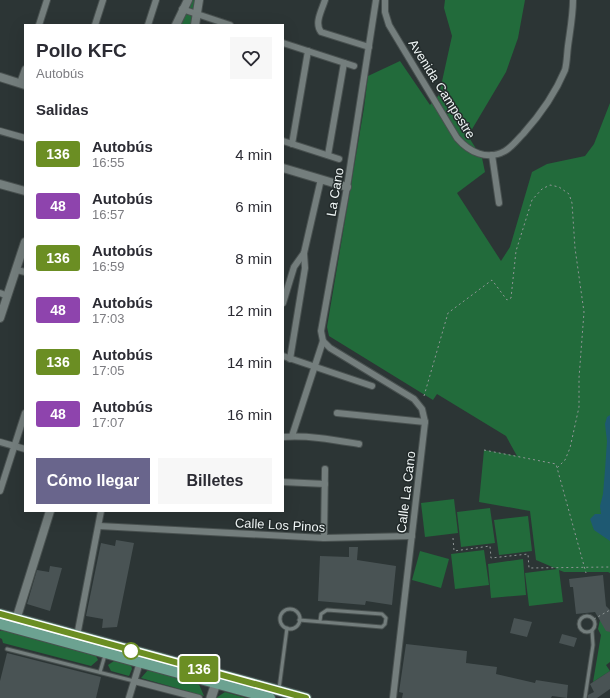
<!DOCTYPE html>
<html lang="es">
<head>
<meta charset="utf-8">
<style>
	:root { --surface:#fff; --page:#f7f7f7; --text:#2b2b33; --muted:#7c7c81; --accent:#69658c }
	body { margin:0; font-family:Helvetica,sans-serif; background:var(--page); color:var(--text); height:100vh; display:flex; flex-direction:column; font-size:15px; white-space:nowrap }
	* { box-sizing:border-box; margin:0 }
	p { font-size:13px; color:var(--muted) }
	.icon { flex:none; width:22px; height:22px; fill:none; stroke:currentColor; stroke-width:2; stroke-linecap:round; stroke-linejoin:round }
	.map { position:relative; flex:1; overflow:hidden }
	.panel { position:absolute; left:24px; top:24px; width:260px; height:488px; display:flex; flex-direction:column; background:var(--surface); border-radius:0px; box-shadow:0 4px 16px #0002 }
	.panel>* { flex:none }
	.badge { padding:0 8px; border-radius:3px; font-size:14px; line-height:26px }
	.map>.badge { position:absolute; translate:-50% -50%; box-shadow:0 0 0 2px #fff }
	h2 { padding:0 12px; font-size:15px; line-height:36px }
	.round { display:grid; place-items:center; flex:none; width:42px; height:42px; border-radius:0px; background:var(--page) }
	.summary { display:flex; align-items:center; justify-content:space-between; height:68px; padding:0 12px }
	h1 { font-size:19px; font-weight:700; line-height:30px }
	.button { display:flex; gap:8px; margin-top:auto; padding:8px 12px }
	.button a { flex:1; height:46px; border-radius:0px; background:var(--accent); color:#fff; font-size:16px; font-weight:700; line-height:46px; text-align:center }
	.button a+a { background:var(--page); color:var(--text) }
	ul { padding:0; list-style:none }
	li { display:flex; align-items:center; gap:12px; height:52px; padding:0 12px }
	li div { flex:1 }
	li b { display:block; font-size:15px }
	li em { font-style:normal }
	li .badge { min-width:44px; font-weight:700; text-align:center }
	.map>svg:first-child { display:block }
</style>
</head>
<body>
<div class="map">
<svg width="610" height="698" viewBox="0 0 610 698">
	<rect width="100%" height="100%" fill="#2c3535"/>
	<g fill="#226b3b">
		<polygon points="192,0 196,0 192,25 179,25"/>
		<polygon points="445,0 525,0 518,38 506,72 468,136 482,158 485,172 457,193 501,261 510,247 532,172 547,164 585,156 594,144 610,103 610,573 608,572 564,572 559,570 563,602 529,606 525,573 557,569 536,560 530,511 479,502 484,450 517,456 506,436 437,394 433,400 329,336 327,327 364,108 368,76 400,61 430,105 439,95 452,36 444,8"/>
		<polygon points="454,499 458,533 425,537 421,503"/>
		<polygon points="490,508 495,543 461,547 457,512"/>
		<polygon points="528,516 532,551 499,555 494,520"/>
		<polygon points="484,550 489,585 455,589 451,554"/>
		<polygon points="420,551 449,559 441,588 412,580"/>
		<polygon points="523,559 526,595 491,598 488,564"/>
		<polygon points="600,620 610,632 610,662 606,665 610,671 593,682 601,635 598,629"/>
		<polygon points="3,630 96,656 98,660 91,666 3,643 2,639 0,638 0,631"/>
		<polygon points="114,661 131,665 132,669 129,676 111,671 108,665"/>
		<polygon points="148,670 198,682 204,696 141,678"/>
		<polygon points="225,692 246,698 216,698"/>
	</g>
	<polygon fill="#1e5972" points="610,415 610,541 594,530 590,519 595,514 601,514 600,506 603,494 605,470 607,441 605,424 607,417"/>
	<g fill="#495354">
		<polygon points="116,540 134,543 117,627 102,628 103,619 86,616 101,543 115,546"/>
		<polygon points="349,547 358,547 357,560 396,566 392,605 366,601 365,605 318,601 320,556 349,557"/>
		<polygon points="50,566 62,568 50,611 27,604 37,570 49,572"/>
		<polygon points="603,575 606,606 610,610 610,632 606,631 595,612 576,614 573,587 570,587 569,579"/>
		<polygon points="514,618 532,622 527,637 510,633"/>
		<polygon points="562,634 577,638 574,647 559,643"/>
		<polygon points="406,644 467,651 466,663 497,667 496,674 535,683 536,680 568,685 567,698 552,696 551,698 402,698 403,693 399,692"/>
		<polygon points="7,653 101,677 96,698 0,698 0,681"/>
		<polygon points="610,671 610,689 597,698 588,698 588,695 594,692 590,684"/>
	</g>
	<g fill="none" stroke-linecap="round" stroke-linejoin="round">
		<defs>
			<g id="service">
				<circle cx="290" cy="619" r="10"/>
				<circle cx="587" cy="624" r="8"/>
				<polyline points="299,620 382,627 385,624 386,618 382,614 327,610 321,614 320,621"/>
				<polyline points="7,649 134,681"/>
				<polyline points="100,672 105,655"/>
				<polyline points="279,689 287,628"/>
				<polyline points="585,698 593,645 592,631"/>
			</g>
			<g id="minor">
				<path d="M325,0C322,10 314,23 321,32L369,47"/>
				<path d="M385,0V12L389,25L457,138C469,152 487,161 505,151C512,147 517,140 523,134C540,115 555,94 565,70C567,63 567,53 568,46C570,31 573,15 573,0"/>
				<polyline points="182,9 230,25"/>
				<polyline points="39,25 47,0"/>
				<polyline points="95,25 103,0"/>
				<polyline points="148,25 156,0"/>
				<polyline points="283,43 354,66"/>
				<polyline points="20,83 25,69"/>
				<polyline points="0,131 25,138"/>
				<polyline points="283,141 339,159"/>
				<polyline points="292,144 308,51"/>
				<polyline points="328,155 344,63"/>
				<polyline points="492,155 499,203"/>
				<polyline points="17,270 25,272"/>
				<polyline points="0,293 8,296"/>
				<polyline points="283,303 294,267 304,253"/>
				<polyline points="323,341 330,348 414,399 422,409 425,422 393,698"/>
				<polyline points="283,356 372,386"/>
				<polyline points="290,359 305,268 304,253 321,179"/>
				<polyline points="337,413 425,422"/>
				<polyline points="292,436 323,341 321,331 347,187 376,0"/>
				<path d="M283,437C308,435 335,440 359,444"/>
				<polyline points="0,442 25,449"/>
				<polyline points="283,482 325,484"/>
				<polyline points="0,491 25,413"/>
				<polyline points="99,526 324,538 412,536"/>
				<polyline points="324,538 325,469"/>
				<polyline points="77,636 101,511"/>
				<polyline points="134,681 199,698"/>
				<polyline points="129,698 140,662"/>
			</g>
			<g id="tertiary">
				<polyline points="176,25 188,0"/>
				<polyline points="195,25 199,0"/>
				<polyline points="0,77 25,85"/>
				<polyline points="283,168 347,187"/>
				<polyline points="0,184 25,191"/>
				<polyline points="0,318 25,242"/>
				<polyline points="15,623 50,511"/>
			</g>
			<polyline id="secondary" points="211,698 216,683"/>
			<g id="primary">
				<polyline points="0,614 306,698"/>
				<polyline points="0,624 270,698"/>
			</g>
		</defs>
		<use href="#service" stroke="#495150" stroke-width="5"/>
		<use href="#minor" stroke="#495150" stroke-width="8"/>
		<use href="#tertiary" stroke="#495150" stroke-width="10"/>
		<use href="#secondary" stroke="#495150" stroke-width="11"/>
		<use href="#primary" stroke="#495150" stroke-width="12"/>
		<g stroke="#909797" stroke-width="1" stroke-dasharray="2 3" stroke-linecap="butt">
			<polyline points="424,396 448,313 492,280 507,300 511,298 516,251 532,200 542,189 550,185 559,187 569,194 572,203 575,248 584,312 579,378 579,407 570,448 565,460 557,468"/>
			<polyline points="484,450 556,464 586,573"/>
			<polyline points="453,538 454,551 490,546 491,558 528,554 529,568 610,567"/>
			<polyline points="594,619 610,610"/>
		</g>
		<use href="#service" stroke="#747e7d" stroke-width="3"/>
		<use href="#minor" stroke="#747e7d" stroke-width="6"/>
		<use href="#tertiary" stroke="#747e7d" stroke-width="8"/>
		<use href="#secondary" stroke="#747e7d" stroke-width="9"/>
		<use href="#primary" stroke="#6ca291" stroke-width="10"/>
	</g>
	<g fill="none" stroke-linecap="round" stroke-linejoin="round">
		<defs>
			<polyline id="line" points="0,614 306,698"/>
		</defs>
		<use href="#line" stroke="#fff" stroke-width="9"/>
		<use href="#line" stroke="#6b8e23" stroke-width="6"/>
	</g>
	<circle fill="#fff" stroke="#6b8e23" stroke-width="2" cx="131" cy="651" r="8"/>
	<g text-anchor="middle" dominant-baseline="central" stroke-width="3" stroke-linejoin="round" paint-order="stroke">
		<g font-size="13" fill="#f0f6f6" stroke="#232b2b">
			<text transform="translate(442 89) rotate(58)">Avenida Campestre</text>
			<text transform="translate(335 192) rotate(-80)">La Cano</text>
			<text transform="translate(406 492) rotate(-83)">Calle La Cano</text>
			<text transform="translate(280 525) rotate(3)">Calle Los Pinos</text>
		</g>
	</g>
</svg>
<b class="badge" style="left:199px;top:669px;background:#6b8e23;color:#fff">136</b>
<section class="panel">
<div class="summary"><div><h1>Pollo KFC</h1><p>Autobús</p></div><a class="round"><svg class="icon" aria-label="heart" viewBox="0 0 24 24"><path d="M12 20l-8-8c-3-5 5-10 8-4 3-6 11-1 8 4z"/></svg></a></div>
<h2>Salidas</h2>
<ul>
<li><span class="badge" style="background:#6b8e23;color:#fff">136</span><div><b>Autobús</b><p>16:55</p></div><em>4 min</em></li>
<li><span class="badge" style="background:#8e44ad;color:#fff">48</span><div><b>Autobús</b><p>16:57</p></div><em>6 min</em></li>
<li><span class="badge" style="background:#6b8e23;color:#fff">136</span><div><b>Autobús</b><p>16:59</p></div><em>8 min</em></li>
<li><span class="badge" style="background:#8e44ad;color:#fff">48</span><div><b>Autobús</b><p>17:03</p></div><em>12 min</em></li>
<li><span class="badge" style="background:#6b8e23;color:#fff">136</span><div><b>Autobús</b><p>17:05</p></div><em>14 min</em></li>
<li><span class="badge" style="background:#8e44ad;color:#fff">48</span><div><b>Autobús</b><p>17:07</p></div><em>16 min</em></li>
</ul>
<div class="button"><a>Cómo llegar</a><a>Billetes</a></div>
</section>
</div>
</body>
</html>
